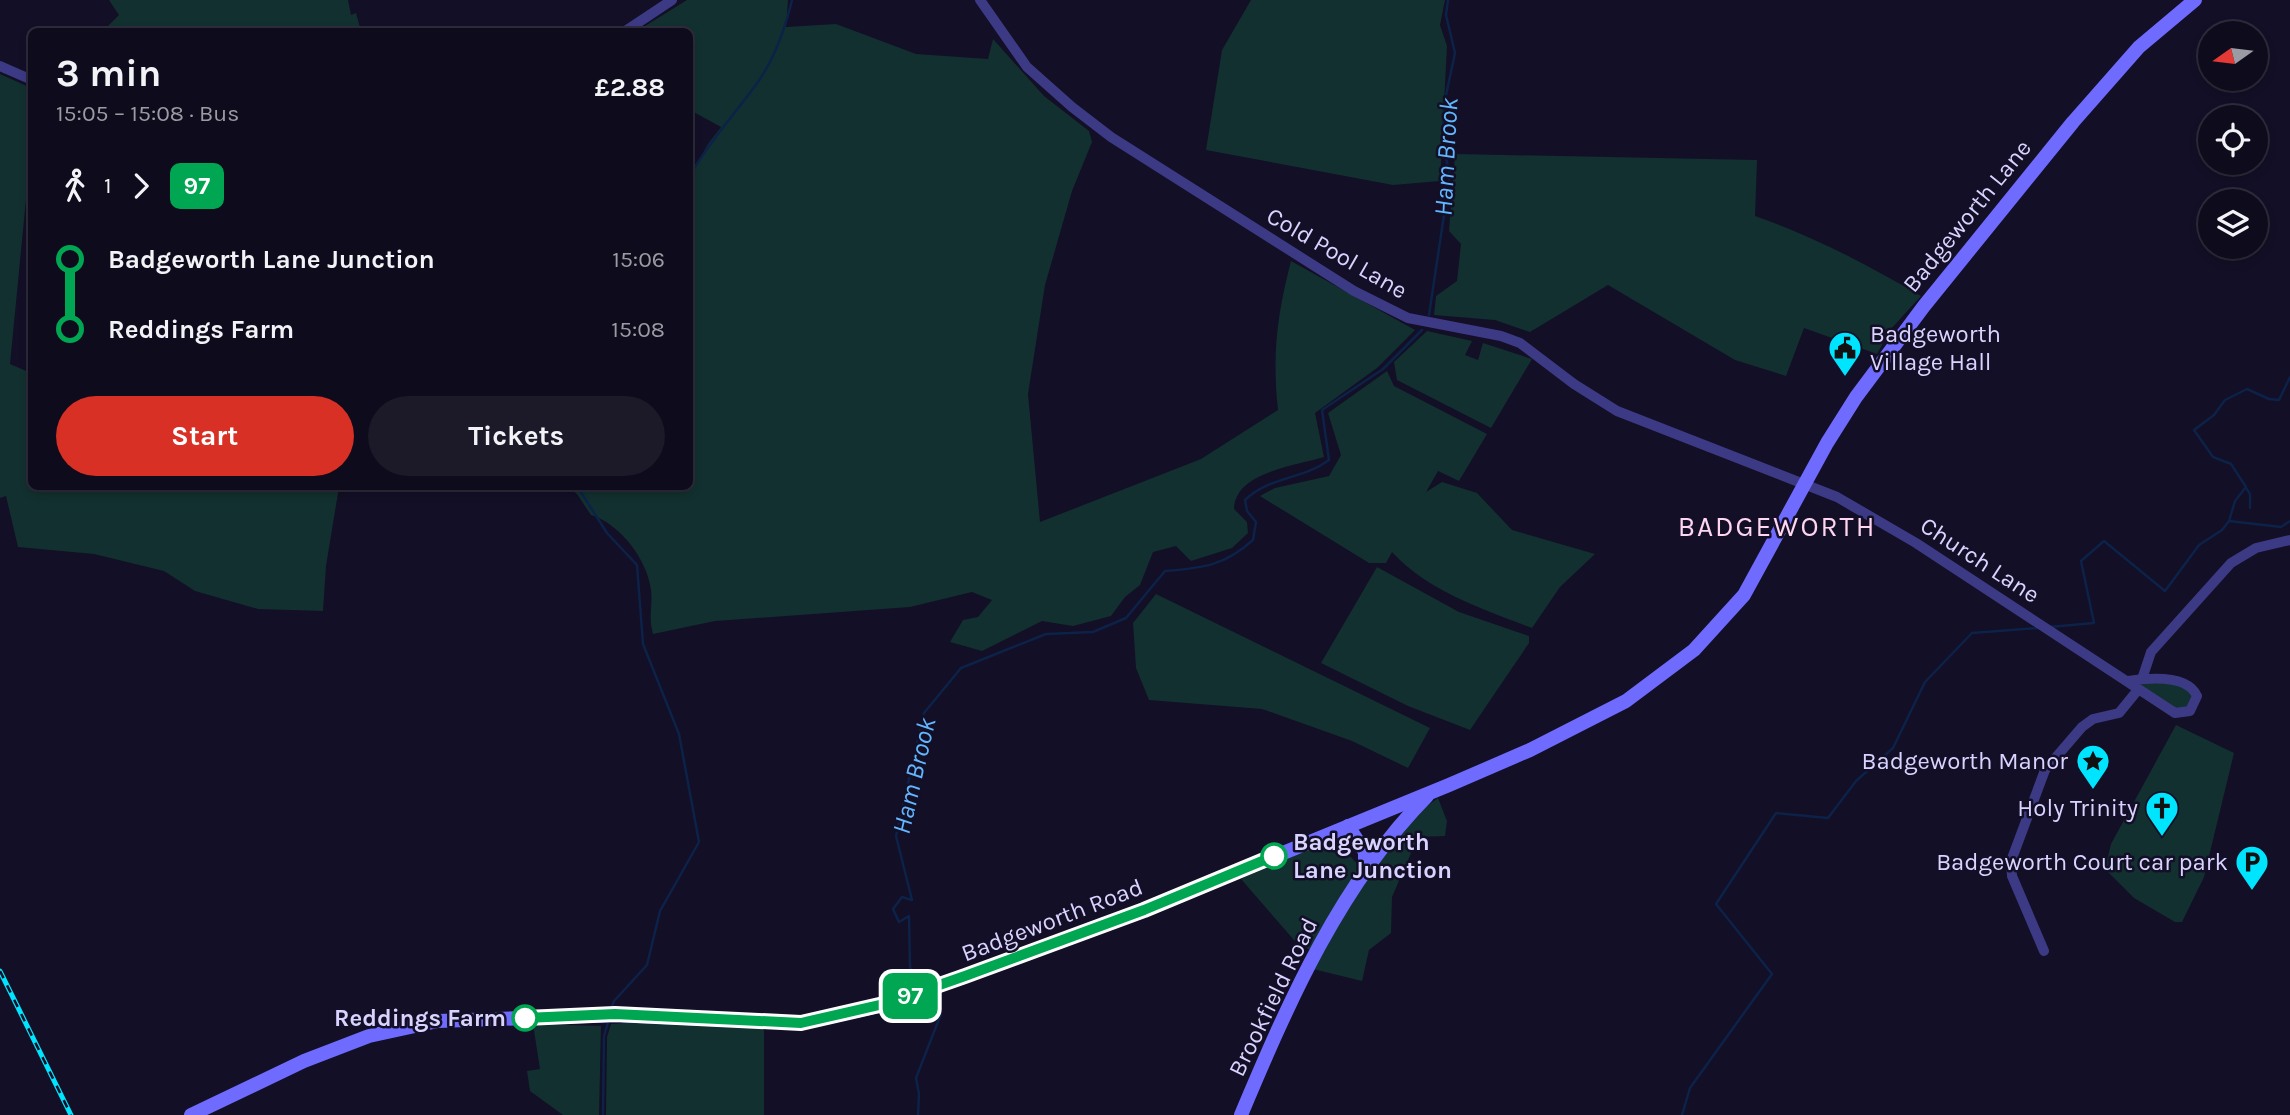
<!DOCTYPE html>
<html lang="en">
<head>
<meta charset="utf-8">
<style>
	:root { --surface:#0e0b1c; --page:#1c1929; --text:#f1f3f6; --muted:#9b9ba3; --line:#2e2b3b; --accent:#d93025 }
	body { margin:0; font-family:Karla,sans-serif; background:var(--page); color:var(--text); height:100vh; display:flex; flex-direction:column; font-size:26px; white-space:nowrap }
	* { box-sizing:border-box; margin:0 }
	p { font-size:23px; color:var(--muted) }
	.icon { flex:none; width:38px; height:38px; fill:none; stroke:currentColor; stroke-width:2; stroke-linecap:round; stroke-linejoin:round }
	.map { position:relative; flex:1; overflow:hidden }
	.drawer { position:absolute; left:28px; top:28px; width:665px; height:462px; display:flex; flex-direction:column; background:var(--surface); border-radius:10px; box-shadow:0 4px 10px #0003,0 0 0 2px var(--line) }
	.drawer>* { flex:none }
	.badge { padding:0 14px; border-radius:10px; font-size:24px; line-height:46px }
	.needle { width:46px; rotate:256deg }
	.fabs { position:absolute; left:2198px; top:21px; display:grid; gap:14px }
	.fabs a { display:grid; place-items:center; width:70px; height:70px; border-radius:50%; background:var(--surface); box-shadow:0 4px 10px #0003,0 0 0 2px var(--line); font-size:35px }
	.map>.badge { position:absolute; translate:-50% -50%; box-shadow:0 0 0 4px #fff }
	.legs { display:flex; align-items:center; gap:10px; height:77px; padding:0 28px; font-size:23px }
	.legs p { margin-inline-start:auto }
	.summary { display:flex; align-items:center; justify-content:space-between; height:119px; padding:0 28px }
	h1 { font-size:38px; font-weight:700; line-height:52px }
	.action { display:flex; gap:14px; margin-top:auto; padding:14px 28px }
	.action a { flex:1; height:80px; border-radius:42px; background:var(--accent); color:#fff; font-size:28px; font-weight:700; line-height:80px; text-align:center }
	.action a+a { background:var(--page); color:var(--text) }
	ul { padding:0 28px; list-style:none }
	li { display:flex; align-items:center; gap:24px; height:70px; font-size:26px }
	li i { display:grid; place-items:center; width:10px; height:100%; margin:0 9px; background:currentColor }
	li i::after { content:''; width:18px; height:18px; margin:-9px; border:5px solid; border-radius:50%; background:var(--surface) }
	li p { margin-inline-start:auto }
	li:first-child i { background:linear-gradient(#0000 50%,currentColor 0) }
	li:last-child i { background:linear-gradient(currentColor 50%,#0000 0) }
	.map>svg:first-child { display:block }
</style>
</head>
<body>
<div class="map">
<svg width="2290" height="1115" viewBox="0 0 2290 1115">
	<rect width="100%" height="100%" fill="#130f26"/>
	<g fill="#12302f">
		<polygon points="109,0 348,0 351,15 356,13 361,31 103,31 119,15"/>
		<path d="M687,0H788L786,27L836,24L916,54L988,59L993,39L1044,96L1089,131L1092,142L1072,191L1045,285L1028,394L1040,522L1201,459L1278,410C1272,355 1277,315 1291,261L1415,330L1377,368L1315,413L1324,457C1295,466 1235,472 1234,509L1247,522L1248,533L1232,548L1191,561L1176,546L1153,552L1140,585L1125,597L1111,616L1073,626L1042,621L982,651L950,642L963,620L978,617L992,600L972,592L910,607L715,621L653,634C648,616 653,606 651,590C647,559 620,524 591,515L577,494L568,487L690,486V177L708,144L721,127L690,110V32L637,31Z"/>
		<polygon points="1251,0 1445,0 1440,25 1447,46 1440,181 1393,185 1206,150 1222,50"/>
		<polygon points="0,74 31,88 31,148 10,364 31,373 32,486 339,487 326,566 323,611 258,609 195,591 164,571 94,554 18,547 6,496 0,498"/>
		<path d="M1455,154L1757,160L1755,216C1813,236 1868,265 1921,296L1891,329L1877,354L1804,328L1786,376L1735,360L1608,285L1530,332L1495,320L1434,315L1436,296L1457,281L1461,244L1449,231Z"/>
		<polygon points="1427,331 1472,341 1465,355 1478,360 1483,343 1532,359 1491,428 1397,380 1394,362"/>
		<path d="M1387,371L1394,386L1487,434L1459,481L1438,471L1426,492L1442,482L1477,493L1512,530L1595,554L1560,587L1532,628C1483,609 1429,592 1392,552L1386,563H1369L1260,496L1275,488L1329,476L1341,455L1328,413Z"/>
		<polygon points="1377,567 1459,612 1529,636 1529,643 1470,730 1408,706 1321,663"/>
		<polygon points="1156,594 1430,728 1408,768 1352,741 1262,709 1149,700 1136,668 1133,623"/>
		<polygon points="2142,679 2177,681 2195,691 2185,714 2137,691"/>
		<polygon points="2176,725 2234,753 2204,877 2182,922 2175,922 2134,898 2105,869 2111,844"/>
		<path d="M1438,798L1447,821L1445,836L1418,837L1392,897L1391,933L1369,950L1362,981L1313,969L1319,956L1294,940L1241,879C1258,870 1318,836 1334,844C1346,849 1357,865 1367,874L1420,811Z"/>
		<polygon points="638,1022 764,1028 764,1115 606,1115 607,1037 611,1024"/>
		<polygon points="533,1024 601,1026 599,1115 563,1115 530,1091 527,1071 540,1069"/>
	</g>
	<g fill="none" stroke-linecap="round" stroke-linejoin="round">
		<g stroke="#0c2248" stroke-width="2.5">
			<path d="M690,175C709,142 733,116 755,86C773,62 785,29 792,0"/>
			<polyline points="1429,315 1450,175 1442,141 1445,100 1455,53 1446,15 1448,0"/>
			<polyline points="577,486 607,533 637,565 643,644 679,734 699,842 660,911 647,965 614,1001 611,1009"/>
			<polyline points="2246,488 2250,494 2250,508"/>
			<polyline points="2229,521 2281,527 2290,521"/>
			<polyline points="2049,627 2094,623 2081,561 2104,541 2165,591 2199,545 2222,530 2229,521 2235,501 2246,487 2231,464 2213,457 2194,430 2214,415 2225,400 2247,389 2269,399 2279,400 2290,377"/>
			<path d="M919,986L910,967L909,916L899,922L893,909L902,897L912,900L896,836L924,713L961,668L1046,634L1093,632L1126,618L1165,571C1203,568 1224,566 1253,540L1256,522L1247,511L1245,500C1270,476 1302,480 1329,460L1322,410L1383,369L1422,330"/>
			<polyline points="603,1115 604,1036 609,1019"/>
			<polyline points="918,1115 919,1094 916,1078 941,1014 923,995"/>
			<polyline points="1682,1115 1690,1088 1772,974 1716,904 1776,813 1828,818 1856,781 1893,748 1925,682 1972,633 2038,628"/>
		</g>
		<g stroke="#3d3a85" stroke-width="10">
			<path d="M980,0L1027,67L1072,107L1111,137L1354,291L1408,318L1501,336L1520,343L1574,384L1617,411L1837,497L1916,543L2175,713L2190,711L2197,696C2187,674 2148,678 2128,681"/>
			<polyline points="624,32 672,0"/>
			<polyline points="0,66 32,80"/>
			<polyline points="2142,679 2151,652 2231,563 2256,548 2290,540"/>
			<polyline points="2044,951 2012,876 2011,861 2045,770 2082,727 2093,719 2119,713 2137,691"/>
		</g>
		<g stroke="#6f6bff" stroke-width="14">
			<polyline points="1348,826 1365,852 1365,869"/>
			<polyline points="191,1115 304,1061 369,1036 438,1021 615,1015 801,1023 888,1004 1144,910 1449,785 1530,750 1626,701 1694,650 1744,595 1827,443 1856,397 1924,306 2073,122 2139,47 2195,0"/>
			<path d="M1241,1115C1289,1001 1340,884 1427,796"/>
		</g>
		<defs>
			<polyline id="rail" points="0,971 71,1115"/>
		</defs>
		<use href="#rail" stroke="#00e5ff" stroke-width="5"/>
		<use href="#rail" stroke="#130f26" stroke-width="2.5" stroke-dasharray="8" stroke-linecap="butt"/>
	</g>
	<g fill="none" stroke-linecap="round" stroke-linejoin="round">
		<defs>
			<polyline id="line-1" points="525,1018 615,1014 801,1023 888,1003 965,976 1144,910 1274,856"/>
		</defs>
		<use href="#line-1" stroke="#fff" stroke-width="16"/>
		<use href="#line-1" stroke="#00a651" stroke-width="10"/>
	</g>
	<defs>
		<symbol id="civic-pin" viewBox="-11 -11 22 30"><path d="M0 17L-7.5 6A9.5 9.5 0 1 1 7.5 6Z" fill="#00e5ff" stroke="#130f26"/><path d="M-.6-6.5H3V-4.5H.6V-3L4-1V1h2V6H-6V1h2V-1L-.6-3ZM-1.2 2.5V6h2.4V2.5Z" fill="#111"/></symbol>
		<symbol id="sight-pin" viewBox="-11 -11 22 30"><path d="M0 17L-7.5 6A9.5 9.5 0 1 1 7.5 6Z" fill="#00e5ff" stroke="#130f26"/><path d="M0-6L1.8-2.2L6-1.7L2.9 1.2L3.7 5.4L0 3.3L-3.7 5.4L-2.9 1.2L-6-1.7L-1.8-2.2Z" fill="#111"/></symbol>
		<symbol id="church-pin" viewBox="-11 -11 22 30"><path d="M0 17L-7.5 6A9.5 9.5 0 1 1 7.5 6Z" fill="#00e5ff" stroke="#130f26"/><path d="M-1.2-6h2.4v3.5h3.3v2.4h-3.3V6h-2.4V-.1h-3.3v-2.4h3.3Z" fill="#111"/></symbol>
		<symbol id="parking-pin" viewBox="-11 -11 22 30"><path d="M0 17L-7.5 6A9.5 9.5 0 1 1 7.5 6Z" fill="#00e5ff" stroke="#130f26"/><path d="M-3.5-5.5H1a3.5 3.5 0 0 1 0 7H-1V5.5H-3.5ZM-1-3.4V-.6H.8a1.4 1.4 0 0 0 0-2.8Z" fill="#111"/></symbol>
	</defs>
	<g fill-rule="evenodd">
		<use href="#civic-pin" x="1826" y="329" width="38" height="52"/>
		<use href="#sight-pin" x="2074" y="742" width="38" height="52"/>
		<use href="#church-pin" x="2143" y="789" width="38" height="52"/>
		<use href="#parking-pin" x="2233" y="843" width="38" height="52"/>
	</g>
	<g fill="#fff" stroke="#00a651" stroke-width="3.5">
		<circle cx="1274" cy="856" r="12"/>
		<circle cx="525" cy="1018" r="12"/>
	</g>
	<g text-anchor="middle" dominant-baseline="central" stroke-width="5" stroke-linejoin="round" paint-order="stroke">
		<g font-size="24" fill="#d9d4ff" stroke="#130f26">
			<text transform="translate(1967 216) rotate(-51)">Badgeworth Lane</text>
			<text transform="translate(1337 253) rotate(30)">Cold Pool Lane</text>
			<text transform="translate(1980 560) rotate(33)">Church Lane</text>
			<text transform="translate(1052 920) rotate(-21)">Badgeworth Road</text>
			<text transform="translate(1273 997) rotate(-64)">Brookfield Road</text>
		</g>
		<g font-size="24" fill="#d9d4ff" stroke="#130f26" text-anchor="end">
			<text x="1870" y="334" text-anchor="start">Badgeworth<tspan x="1870" dy="28">Village Hall</tspan></text>
			<text x="2068" y="761">Badgeworth Manor</text>
			<text x="2138" y="808">Holy Trinity</text>
			<text x="2228" y="862">Badgeworth Court car park</text>
		</g>
		<g font-size="24" font-weight="bold" fill="#d9d4ff" stroke="#130f26" text-anchor="start">
			<text x="1293" y="842">Badgeworth<tspan x="1293" dy="28">Lane Junction</tspan></text>
			<text x="506" y="1018" text-anchor="end">Reddings Farm</text>
		</g>
		<g font-size="26" font-style="italic" fill="#62b6ff" stroke="#130f26">
			<text transform="translate(1446 157) rotate(-87)">Ham Brook</text>
			<text transform="translate(914 776) rotate(-77)">Ham Brook</text>
		</g>
		<g font-size="28" letter-spacing="2" fill="#ffd6f0" stroke="#130f26">
			<text x="1777" y="526">BADGEWORTH</text>
		</g>
	</g>
</svg>
<div class="fabs">
<a><svg class="needle" viewBox="-14 -14 28 28"><path d="M0-13l5 13h-10z" fill="#e53935"/><path d="M0 13l5-13h-10z" fill="#9b9ba3"/></svg></a>
<a><svg class="icon" aria-label="locate" viewBox="0 0 24 24"><circle cx="12" cy="12" r="6"/><path d="M12 2v4M12 18v4M2 12h4M18 12h4"/></svg></a>
<a><svg class="icon" aria-label="layers" viewBox="0 0 24 24"><path d="M12 4l9 5-9 5-9-5zM3 14l9 5 9-5"/></svg></a>
</div>
<b class="badge" style="left:910px;top:996px;background:#00a651;color:#fff">97</b>
<section class="drawer">
<div class="summary"><div><h1>3 min</h1><p>15:05 – 15:08 · Bus</p></div><b>£2.88</b></div>
<div class="legs"><svg class="icon" aria-label="walk" viewBox="0 0 24 24"><circle cx="13" cy="4" r="2"/><path d="M13 8l-2 6 4 7M11 14l-3 7M7 12l3-4h3l4 4"/></svg>1<svg class="icon" aria-label="forward" viewBox="0 0 24 24"><path d="M9 5l7 7-7 7"/></svg><b class="badge" style="background:#00a651;color:#fff">97</b></div>
<ul>
<li><i style="color:#00a651"></i><b>Badgeworth Lane Junction</b><p>15:06</p></li>
<li><i style="color:#00a651"></i><b>Reddings Farm</b><p>15:08</p></li>
</ul>
<div class="action"><a>Start</a><a>Tickets</a></div>
</section>
</div>
</body>
</html>
